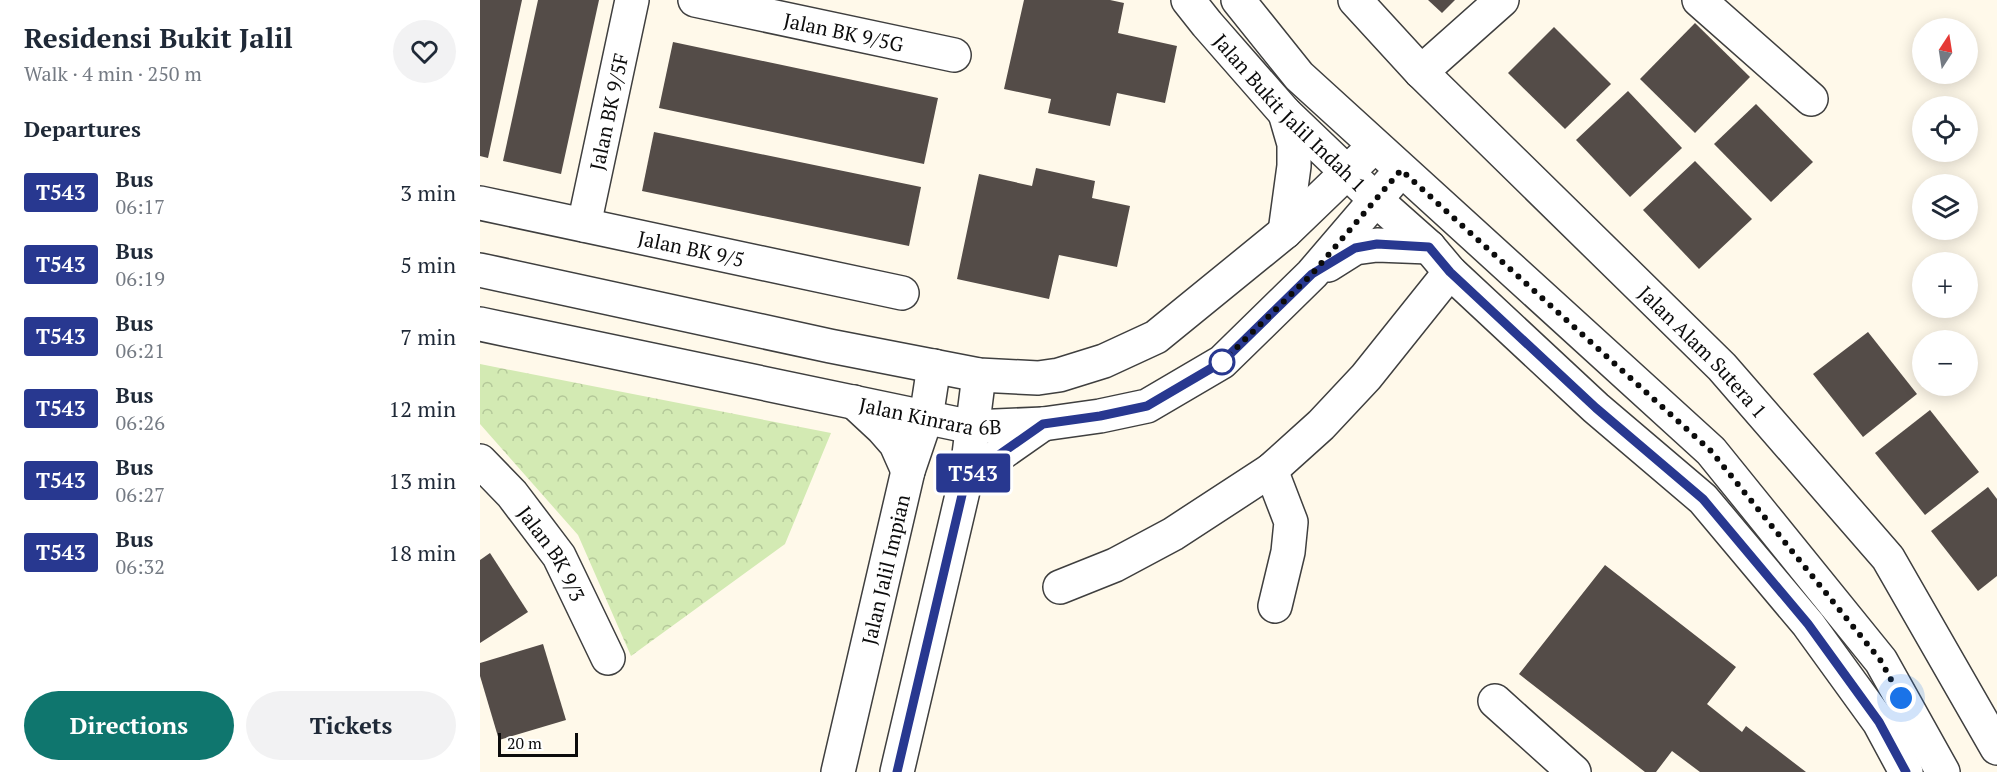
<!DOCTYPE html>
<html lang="en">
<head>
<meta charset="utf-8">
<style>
	:root { --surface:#fff; --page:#f2f2f3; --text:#1f2937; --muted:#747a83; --accent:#0f766e }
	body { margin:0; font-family:"PT Serif",serif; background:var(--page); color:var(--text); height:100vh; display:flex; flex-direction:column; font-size:22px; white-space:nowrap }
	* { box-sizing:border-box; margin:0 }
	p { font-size:20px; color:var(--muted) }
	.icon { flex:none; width:33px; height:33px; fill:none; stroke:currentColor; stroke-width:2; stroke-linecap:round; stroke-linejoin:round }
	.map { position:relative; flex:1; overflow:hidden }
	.details { display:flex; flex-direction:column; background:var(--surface); width:480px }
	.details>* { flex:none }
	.badge { padding:0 12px; border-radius:4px; font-size:21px; line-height:39px }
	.needle { width:39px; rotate:12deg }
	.buttons { position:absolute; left:1432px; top:18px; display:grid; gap:12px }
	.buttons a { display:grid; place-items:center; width:66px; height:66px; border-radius:50%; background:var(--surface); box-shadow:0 3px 15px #0003; font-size:30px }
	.scale { position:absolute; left:18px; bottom:15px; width:80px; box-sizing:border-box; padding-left:6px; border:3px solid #0c0c0c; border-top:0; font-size:16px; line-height:21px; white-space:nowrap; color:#0c0c0c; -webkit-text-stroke:4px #fff; paint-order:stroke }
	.you { position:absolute; width:30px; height:30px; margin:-15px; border:4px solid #fff; border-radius:50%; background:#1a73e8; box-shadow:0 0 0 9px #1a73e833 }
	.map>.badge { position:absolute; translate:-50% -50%; box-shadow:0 0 0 3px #fff }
	h2 { padding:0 24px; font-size:22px; line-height:54px }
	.round { display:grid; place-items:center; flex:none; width:63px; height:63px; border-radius:32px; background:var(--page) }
	.summary { display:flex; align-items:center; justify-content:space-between; height:102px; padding:0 24px }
	h1 { font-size:28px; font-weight:600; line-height:45px }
	.action { display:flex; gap:12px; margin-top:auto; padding:12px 24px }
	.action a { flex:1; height:69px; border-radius:36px; background:var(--accent); color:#fff; font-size:24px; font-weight:600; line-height:69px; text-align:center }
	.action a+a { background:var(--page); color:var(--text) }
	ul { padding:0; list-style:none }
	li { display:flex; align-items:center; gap:18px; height:72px; padding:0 24px }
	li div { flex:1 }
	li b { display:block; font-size:22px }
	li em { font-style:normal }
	li .badge { min-width:66px; font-weight:700; text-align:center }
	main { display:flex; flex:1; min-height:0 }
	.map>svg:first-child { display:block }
</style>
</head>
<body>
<main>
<section class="details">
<div class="summary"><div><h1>Residensi Bukit Jalil</h1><p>Walk · 4 min · 250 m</p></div><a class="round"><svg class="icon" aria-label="heart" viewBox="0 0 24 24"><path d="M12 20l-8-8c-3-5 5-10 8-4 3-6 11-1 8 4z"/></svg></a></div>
<h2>Departures</h2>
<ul>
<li><span class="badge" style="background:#283890;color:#fff">T543</span><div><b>Bus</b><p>06:17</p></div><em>3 min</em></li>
<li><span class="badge" style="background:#283890;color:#fff">T543</span><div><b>Bus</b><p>06:19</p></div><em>5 min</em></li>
<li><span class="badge" style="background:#283890;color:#fff">T543</span><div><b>Bus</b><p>06:21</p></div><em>7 min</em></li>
<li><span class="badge" style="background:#283890;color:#fff">T543</span><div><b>Bus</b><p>06:26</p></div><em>12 min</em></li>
<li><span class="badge" style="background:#283890;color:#fff">T543</span><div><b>Bus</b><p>06:27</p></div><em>13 min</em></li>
<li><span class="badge" style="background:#283890;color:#fff">T543</span><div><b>Bus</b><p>06:32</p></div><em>18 min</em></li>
</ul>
<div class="action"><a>Directions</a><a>Tickets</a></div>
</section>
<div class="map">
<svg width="1517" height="772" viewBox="0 0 1517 772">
	<defs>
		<pattern id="park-crowns" width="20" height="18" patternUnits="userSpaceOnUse" patternTransform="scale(1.5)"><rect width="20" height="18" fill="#d3eab3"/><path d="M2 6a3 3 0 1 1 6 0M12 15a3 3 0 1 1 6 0" fill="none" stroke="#b4c899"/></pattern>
	</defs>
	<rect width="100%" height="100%" fill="#fff9ea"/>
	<polygon fill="url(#park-crowns)" points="0,364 351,433 305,544 151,656 98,535 0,424"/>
	<g fill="#544c48">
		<polygon points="0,0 42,0 8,158 0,156"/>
		<polygon points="58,0 119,0 81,174 23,161"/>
		<polygon points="544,0 630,0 644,3 638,33 697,46 685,103 637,93 630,126 568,113 571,99 524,89"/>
		<polygon points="948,0 975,0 962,13"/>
		<polygon points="1215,23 1270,77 1215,133 1160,79"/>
		<polygon points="1074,27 1131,84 1085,129 1028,73"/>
		<polygon points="193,42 458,98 444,164 179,108"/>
		<polygon points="1148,91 1202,148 1150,197 1096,140"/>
		<polygon points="1276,104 1333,162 1291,202 1234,144"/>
		<polygon points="174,132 441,187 429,246 162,191"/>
		<polygon points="1215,161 1272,219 1219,269 1163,210"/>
		<polygon points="556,168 615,181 612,198 650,206 637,267 579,255 569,299 477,279 499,174 552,186"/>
		<polygon points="1388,332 1437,394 1383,437 1333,374"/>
		<polygon points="1450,410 1499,472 1445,515 1395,453"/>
		<polygon points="1508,487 1517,499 1517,576 1498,591 1451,531"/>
		<polygon points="10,553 48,612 0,643 0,560"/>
		<polygon points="1125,565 1256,667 1227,704 1262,732 1266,726 1326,772 1220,772 1192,751 1176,772 1165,772 1039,674"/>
		<polygon points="63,644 86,720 19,740 0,676 0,663"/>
	</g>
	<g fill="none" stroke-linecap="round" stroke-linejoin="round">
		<defs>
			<g id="minor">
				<path id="s1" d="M215,0L474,55"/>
				<path id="s2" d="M708,0L727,24L805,113L896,200L949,247L970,272L1116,408L1223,499L1328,624L1399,722L1426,772"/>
				<polyline points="758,0 819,76 1231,451 1401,661 1463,772"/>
				<path id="s3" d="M875,0L941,72L1242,367L1408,558L1517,748"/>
				<polyline points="1219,0 1331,99"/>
				<polyline points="941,72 1022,0"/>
				<path id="s4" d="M0,203L422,293"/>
				<path id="s5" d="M104,225L152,0"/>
				<polyline points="805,232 814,166 814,144 805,113"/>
				<polyline points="848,265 875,248 897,245 949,247"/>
				<polyline points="0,270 350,346 499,375 558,378 579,375 624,361 676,337 805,232 884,156"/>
				<path id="s6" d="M0,324L492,427L563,424L620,416L667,406L742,362L832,274L910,183"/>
				<polyline points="374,402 402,428 416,444 428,471"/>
				<path id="s7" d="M0,461L32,494L79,556L128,658"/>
				<polyline points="791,470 811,522 808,552 795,606"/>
				<polyline points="486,478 563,424"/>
				<polyline points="580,587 635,565 693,534 791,470 841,425 886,377 970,272"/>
				<polyline points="1015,701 1094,772"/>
				<path id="s8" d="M358,772L428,471L446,418L454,366"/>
				<polyline points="417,772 486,478 499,375"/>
			</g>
		</defs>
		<use href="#minor" stroke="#3f3f3f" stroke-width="36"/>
		<use href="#minor" stroke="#fff" stroke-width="33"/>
	</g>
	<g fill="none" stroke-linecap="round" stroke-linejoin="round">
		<defs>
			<polyline id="line" points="417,772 486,478 563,424 620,416 667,406 742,362 832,274 875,248 897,244 949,247 970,272 1116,408 1223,499 1328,624 1399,722 1426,772"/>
		</defs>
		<use href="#line" stroke="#fff" stroke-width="14"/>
		<use href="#line" stroke="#283890" stroke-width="9"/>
		<polyline stroke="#0c0c0c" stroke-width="6" stroke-dasharray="0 10.8" points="742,362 832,274 921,170 1231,451 1401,661 1421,698"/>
	</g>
	<circle fill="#fff" stroke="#283890" stroke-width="3" cx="742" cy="362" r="12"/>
	<g text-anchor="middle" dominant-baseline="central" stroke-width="6" stroke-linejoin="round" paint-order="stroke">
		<g font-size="20" fill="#0c0c0c" stroke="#fff">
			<text stroke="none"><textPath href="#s1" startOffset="152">Jalan BK 9/5G</textPath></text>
			<text stroke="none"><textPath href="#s2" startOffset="152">Jalan Bukit Jalil Indah 1</textPath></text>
			<text stroke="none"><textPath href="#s5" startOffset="116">Jalan BK 9/5F</textPath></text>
			<text stroke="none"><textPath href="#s4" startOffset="216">Jalan BK 9/5</textPath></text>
			<text stroke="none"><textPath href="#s3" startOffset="495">Jalan Alam Sutera 1</textPath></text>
			<text stroke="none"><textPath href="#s6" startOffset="460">Jalan Kinrara 6B</textPath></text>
			<text stroke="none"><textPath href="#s7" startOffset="118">Jalan BK 9/3</textPath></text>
			<text stroke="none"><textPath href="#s8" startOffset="208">Jalan Jalil Impian</textPath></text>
		</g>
	</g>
</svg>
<div class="buttons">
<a><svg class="needle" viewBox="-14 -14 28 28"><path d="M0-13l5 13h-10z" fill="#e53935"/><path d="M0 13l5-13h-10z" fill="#747a83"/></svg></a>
<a><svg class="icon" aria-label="locate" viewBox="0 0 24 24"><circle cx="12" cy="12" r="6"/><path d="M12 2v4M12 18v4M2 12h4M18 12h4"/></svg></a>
<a><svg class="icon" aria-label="layers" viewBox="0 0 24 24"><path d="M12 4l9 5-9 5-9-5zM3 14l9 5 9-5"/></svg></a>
<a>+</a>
<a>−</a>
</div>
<div class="scale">20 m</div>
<div class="you" style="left:1421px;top:698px"></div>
<b class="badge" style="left:493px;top:473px;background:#283890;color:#fff">T543</b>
</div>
</main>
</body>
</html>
